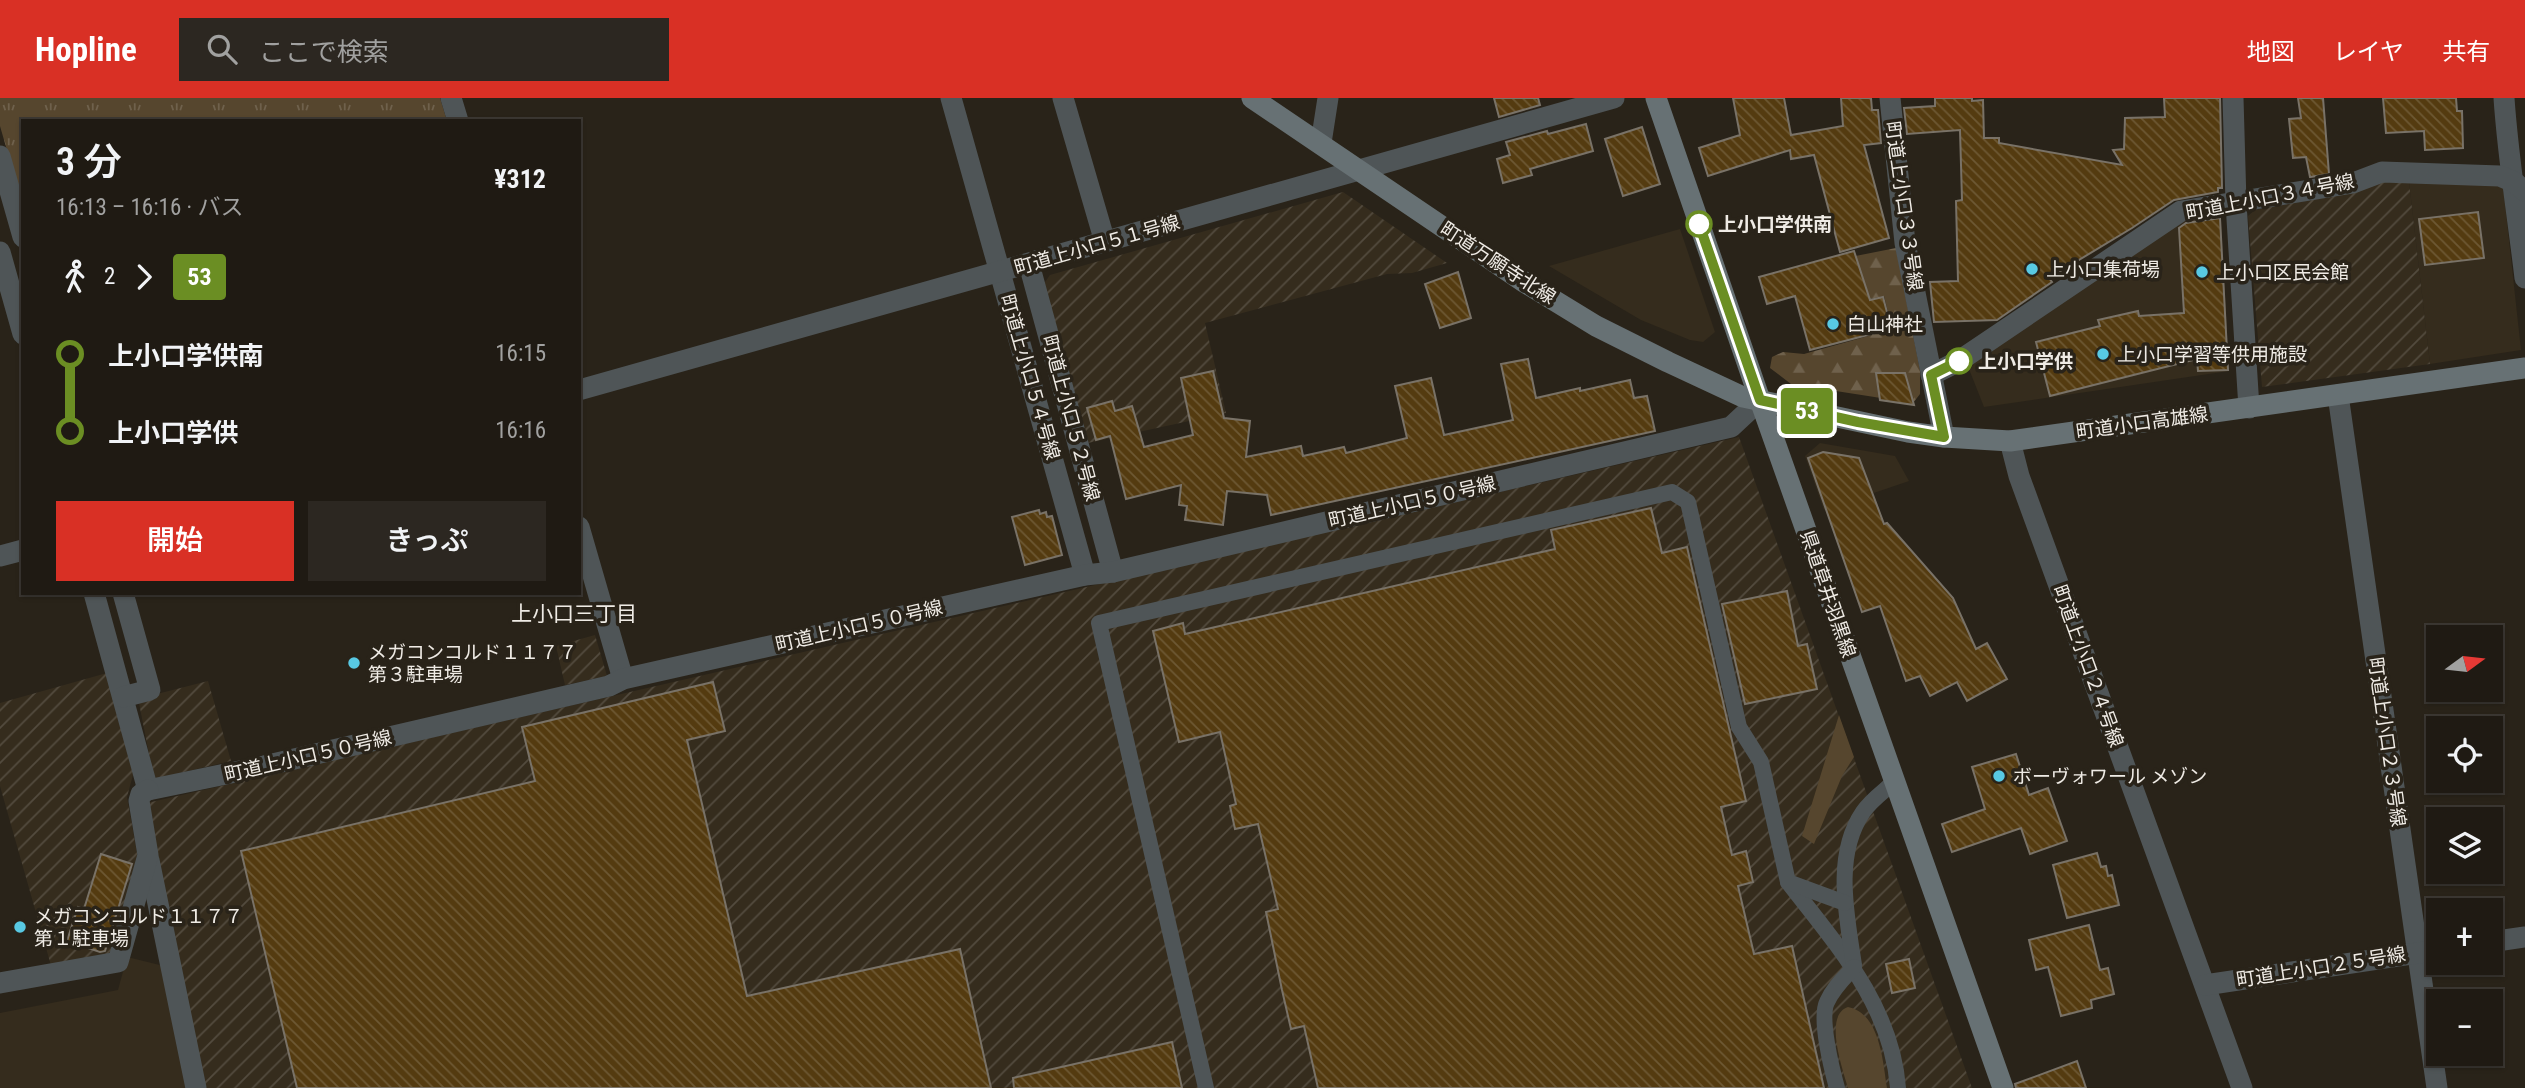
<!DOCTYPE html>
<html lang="ja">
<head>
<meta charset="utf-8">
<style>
	:root { --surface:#1f1a13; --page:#2c2721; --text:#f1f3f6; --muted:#a1a1a0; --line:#3c3833; --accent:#d93025 }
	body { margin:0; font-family:"Roboto Condensed","Noto Sans JP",sans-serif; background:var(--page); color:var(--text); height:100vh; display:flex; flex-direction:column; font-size:26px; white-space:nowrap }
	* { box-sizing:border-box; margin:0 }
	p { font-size:23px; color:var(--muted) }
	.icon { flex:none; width:38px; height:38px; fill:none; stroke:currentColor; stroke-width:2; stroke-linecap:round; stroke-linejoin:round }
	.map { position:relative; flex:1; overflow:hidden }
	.sheet { position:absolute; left:21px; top:21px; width:560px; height:476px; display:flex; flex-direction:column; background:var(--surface); border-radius:0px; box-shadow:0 2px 5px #0004,0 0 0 2px var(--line) }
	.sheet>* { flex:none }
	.badge { padding:0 14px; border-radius:5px; font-size:24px; line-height:46px }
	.needle { width:46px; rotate:75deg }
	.fabs { position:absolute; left:2426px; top:527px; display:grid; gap:14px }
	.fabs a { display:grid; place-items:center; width:77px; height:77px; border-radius:0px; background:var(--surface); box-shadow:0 2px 5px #0004,0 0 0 2px var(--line); font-size:35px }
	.map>.badge { position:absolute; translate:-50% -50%; box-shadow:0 0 0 4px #fff }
	.legs { display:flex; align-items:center; gap:10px; height:77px; padding:0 35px; font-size:23px }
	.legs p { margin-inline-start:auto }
	.overview { display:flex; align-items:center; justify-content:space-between; height:119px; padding:0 35px }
	h1 { font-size:38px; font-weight:600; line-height:52px }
	.action { display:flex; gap:14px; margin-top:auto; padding:14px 35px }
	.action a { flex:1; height:80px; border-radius:0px; background:var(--accent); color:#fff; font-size:28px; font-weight:600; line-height:80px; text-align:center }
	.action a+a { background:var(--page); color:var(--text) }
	ul { padding:0 35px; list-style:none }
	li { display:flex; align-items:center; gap:24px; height:77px; font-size:26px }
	li i { display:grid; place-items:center; width:10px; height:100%; margin:0 9px; background:currentColor }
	li i::after { content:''; width:18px; height:18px; margin:-9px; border:5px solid; border-radius:50%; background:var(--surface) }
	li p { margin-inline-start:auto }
	li:first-child i { background:linear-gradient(#0000 50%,currentColor 0) }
	li:last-child i { background:linear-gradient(currentColor 50%,#0000 0) }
	header { display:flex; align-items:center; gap:42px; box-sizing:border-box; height:98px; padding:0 35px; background:var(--accent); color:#fff }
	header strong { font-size:33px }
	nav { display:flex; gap:38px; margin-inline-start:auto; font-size:24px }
	.search { width:490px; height:63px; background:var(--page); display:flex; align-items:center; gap:18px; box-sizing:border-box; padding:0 24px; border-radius:0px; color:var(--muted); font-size:26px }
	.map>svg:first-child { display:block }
</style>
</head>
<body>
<header>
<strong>Hopline</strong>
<div class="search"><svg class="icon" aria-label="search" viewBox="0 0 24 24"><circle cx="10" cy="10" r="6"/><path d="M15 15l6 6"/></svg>ここで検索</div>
<nav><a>地図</a><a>レイヤ</a><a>共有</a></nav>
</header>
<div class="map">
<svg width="2525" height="990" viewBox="0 0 2525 990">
	<defs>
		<pattern id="industrial-furrows" width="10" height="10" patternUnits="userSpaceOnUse" patternTransform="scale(1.75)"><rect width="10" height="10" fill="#352c1d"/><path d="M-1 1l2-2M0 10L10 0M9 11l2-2" fill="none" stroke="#534b3e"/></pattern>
		<pattern id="forest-firs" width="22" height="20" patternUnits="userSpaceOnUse" patternTransform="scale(1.75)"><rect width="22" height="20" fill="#56462e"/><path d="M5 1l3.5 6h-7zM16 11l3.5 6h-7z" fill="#6f614c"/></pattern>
		<pattern id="park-tufts" width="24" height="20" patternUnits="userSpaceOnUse" patternTransform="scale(1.75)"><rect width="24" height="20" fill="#56462e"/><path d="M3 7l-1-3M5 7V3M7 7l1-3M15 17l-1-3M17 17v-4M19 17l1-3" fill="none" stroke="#6f614c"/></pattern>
		<pattern id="building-back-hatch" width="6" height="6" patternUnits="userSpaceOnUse" patternTransform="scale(1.75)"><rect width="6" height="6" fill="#543b10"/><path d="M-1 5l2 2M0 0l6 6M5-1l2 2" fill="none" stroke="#6d5833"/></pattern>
	</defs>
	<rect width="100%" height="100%" fill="#292319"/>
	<g fill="#352c1d">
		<polygon points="2409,84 2503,87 2521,252 2430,266"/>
		<polygon points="2213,116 2221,122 2229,273 1984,309 1967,266 2183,122"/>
		<polygon points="1680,131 1715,234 1703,244 1690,242 1641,222 1549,168"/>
		<polygon points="1820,345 1895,358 1909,383 1824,412 1805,358"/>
		<polygon points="127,859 168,869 194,990 0,990 0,915 118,892"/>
	</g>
	<g fill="url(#industrial-furrows)">
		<polygon points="2383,84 2409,84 2430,266 2262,289 2248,118 2255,112 2359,93"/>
		<polygon points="1343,94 1447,165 1412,175 1387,176 1205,225 1226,315 1088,345 1043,187 1050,177"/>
		<polygon points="1739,339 1972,990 205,990 147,705"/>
		<polygon points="595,537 607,578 565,587 556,548"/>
		<polygon points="107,575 135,669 127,699 139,766 111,859 52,871 0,688 0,605"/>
		<polygon points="208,583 231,663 154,681 139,605 157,600 157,596"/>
	</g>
	<polygon fill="url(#forest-firs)" points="1896,150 1920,272 1920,296 1913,305 1791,286 1770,270 1772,259 1783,254 1804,256 1879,235 1877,226 1890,222 1884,198 1870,201 1867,192 1845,198 1805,168"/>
	<polygon fill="url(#park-tufts)" points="0,0 440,0 447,23 23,23 23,108 0,28"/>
	<g fill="#56462e">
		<polygon points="1839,617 1854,659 1842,678 1814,746 1802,738"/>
		<path d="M1848,909C1880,915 1883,964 1887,990H1848C1843,972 1823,917 1848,909Z"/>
	</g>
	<g fill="url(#building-back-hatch)" stroke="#797267" stroke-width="2">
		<polygon points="1494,0 1538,0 1540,7 1499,19"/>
		<polygon points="1733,0 1784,0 1791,37 1843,28 1841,0 1871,0 1872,12 1878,12 1881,45 1864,47 1889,140 1840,154 1814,57 1791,61 1790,52 1708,78 1699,50 1740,37"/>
		<polygon points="1935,0 1972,0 1972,3 1983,2 1984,40 1999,40 1999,45 2122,67 2113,52 2124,51 2125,20 2165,19 2164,0 2220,0 2222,90 2218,90 2218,94 2174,102 2132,130 2049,180 2052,184 1997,222 1934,224 1930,184 1958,183 1956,103 1962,102 1960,32 1907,36 1904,10 1935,8"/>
		<polygon points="2298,0 2323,0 2329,76 2310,79 2306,59 2293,60 2289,21 2301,20"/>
		<polygon points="2383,0 2456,0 2457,13 2462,13 2463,50 2425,52 2424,33 2386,35"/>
		<polygon points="1586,26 1593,53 1530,71 1532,77 1503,85 1497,61 1510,57 1506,44 1547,33 1548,36"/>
		<polygon points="1642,29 1660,86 1623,98 1605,41"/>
		<polygon points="2478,114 2484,160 2425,167 2419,121"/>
		<polygon points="2220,120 2228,272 2198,273 2197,261 2050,298 2036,244 2100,228 2098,222 2138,213 2139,218 2184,215 2179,130 2186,125"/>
		<polygon points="1854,153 1870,202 1883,199 1889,222 1876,226 1879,234 1810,252 1795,198 1767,206 1759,179"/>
		<polygon points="1458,174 1471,220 1440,230 1425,186"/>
		<polygon points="1528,261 1536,300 1580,290 1580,293 1630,282 1634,300 1647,298 1655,333 1271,417 1267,397 1227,393 1223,427 1185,422 1187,408 1179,407 1181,387 1126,401 1110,338 1096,342 1087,310 1112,303 1115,313 1132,308 1144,349 1193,337 1181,280 1213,273 1224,320 1250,323 1246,359 1301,348 1303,358 1344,349 1346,355 1407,340 1395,288 1431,280 1444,337 1513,322 1501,266"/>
		<polygon points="1876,275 1905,275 1914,307 1880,302"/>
		<polygon points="1823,354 1859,360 1884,426 1887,425 1953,500 1976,551 1987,545 2007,581 1967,603 1957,584 1930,598 1920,578 1906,583 1880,508 1862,514 1808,360"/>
		<polygon points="1651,410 1662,455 1687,449 1746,703 1721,709 1732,757 1746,753 1753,784 1738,788 1754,856 1792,848 1824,990 1318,990 1304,928 1291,931 1282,892 1266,814 1278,811 1258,726 1235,731 1230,708 1236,706 1220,634 1179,644 1153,533 1183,525 1185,536 1555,451 1551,432"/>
		<polygon points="1039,412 1040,416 1046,414 1047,419 1052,418 1062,457 1025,467 1012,419"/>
		<polygon points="1787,493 1798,548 1807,546 1817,591 1745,606 1722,506"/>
		<polygon points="713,584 725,633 687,642 747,898 960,851 991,990 297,990 241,753 535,683 522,629"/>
		<polygon points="2016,656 2029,697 2048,690 2067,743 2030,756 2021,730 1952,754 1942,726 1985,711 1972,669"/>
		<polygon points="2097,755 2101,769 2106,768 2108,778 2112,777 2119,807 2067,820 2053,767"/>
		<polygon points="101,756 132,766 105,853 100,854 67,843 78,809 84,811"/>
		<polygon points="2089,827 2100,872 2108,870 2114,896 2091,902 2092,910 2061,918 2048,869 2036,872 2029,842"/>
		<polygon points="1909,861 1915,890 1892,895 1886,866"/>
		<polygon points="1172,944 1182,990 1014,990 1013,980"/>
		<polygon points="2077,963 2086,990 2016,990 2015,986"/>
	</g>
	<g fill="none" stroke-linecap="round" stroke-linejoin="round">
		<g stroke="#4f5557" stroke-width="16">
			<path d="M1788,784C1836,846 1892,908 1898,990"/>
			<path d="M1854,867C1847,819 1833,758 1863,714C1871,702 1883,694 1894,684"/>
			<polyline points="1206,990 1099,525 1672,394 1688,404 1739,629 1761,664 1788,784 1845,805"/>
			<path d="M1837,990C1832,972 1819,920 1827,904C1833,890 1844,880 1854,869"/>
		</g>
		<g stroke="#4f5557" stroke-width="21">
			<polyline points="451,0 458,23"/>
			<polyline points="951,0 1085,477"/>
			<polyline points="1063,0 1105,144"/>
			<polyline points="1890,0 1905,145 1944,339"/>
			<polyline points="2233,0 2236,105 2249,310"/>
			<path d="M2504,0C2508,60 2518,120 2525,180"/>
			<polyline points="1321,45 1328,0"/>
			<polyline points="0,58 23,139"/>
			<polyline points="0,154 23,236"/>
			<polyline points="1029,166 1113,474"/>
			<polyline points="1931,277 1959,263 2181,113 2353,85 2382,74 2500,78 2514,84 2525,93"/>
			<polyline points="579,292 1614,0"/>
			<polyline points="2338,297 2437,990"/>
			<polyline points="2010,343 2019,378 2242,990"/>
			<polyline points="579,429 623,581"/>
			<polyline points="0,458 23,452"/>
			<polyline points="94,495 148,692 264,668 609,588 623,581 1085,477 1113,474 1731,329 1760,302"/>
			<polyline points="123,495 150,592 123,599"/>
			<polyline points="149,762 196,990"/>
			<polyline points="2490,844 2525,839"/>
			<polyline points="0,885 118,864 148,757 139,703 141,696 148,692"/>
			<polyline points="2205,887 2438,852"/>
		</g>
		<g stroke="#677174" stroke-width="21">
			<polyline points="1252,0 1524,184 1596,228 1668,264 1743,299 1908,334 1944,339 2010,343 2525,270"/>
			<polyline points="1656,0 1760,302 2003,990"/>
		</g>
	</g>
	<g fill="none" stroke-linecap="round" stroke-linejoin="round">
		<defs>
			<polyline id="line-1" points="1699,126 1760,302 1858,324 1944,339 1931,277 1959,263"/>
		</defs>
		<use href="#line-1" stroke="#fff" stroke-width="16"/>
		<use href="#line-1" stroke="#6b8e23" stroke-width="10"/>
	</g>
	<g fill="#fff" stroke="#6b8e23" stroke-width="3.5">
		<circle cx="1699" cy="126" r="12"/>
		<circle cx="1959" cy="263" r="12"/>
	</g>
	<g fill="#58c9e3" stroke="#292319" stroke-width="2.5">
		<circle cx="2032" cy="171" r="7"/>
		<circle cx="2202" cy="174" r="7"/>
		<circle cx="1833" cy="226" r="7"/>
		<circle cx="2103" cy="256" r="7"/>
		<circle cx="354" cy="565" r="7"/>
		<circle cx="1999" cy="678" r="7"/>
		<circle cx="20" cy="829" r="7"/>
	</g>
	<g text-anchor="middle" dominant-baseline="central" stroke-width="7" stroke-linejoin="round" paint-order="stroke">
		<g font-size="19" fill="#efebe5" stroke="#292319">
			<text transform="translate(2270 99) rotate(-11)">町道上小口３４号線</text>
			<text transform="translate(1904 108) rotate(82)">町道上小口３３号線</text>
			<text transform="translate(1097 147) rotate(-16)">町道上小口５１号線</text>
			<text transform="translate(1498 165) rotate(33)">町道万願寺北線</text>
			<text transform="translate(1030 279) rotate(74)">町道上小口５４号線</text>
			<text transform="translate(1071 320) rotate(75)">町道上小口５２号線</text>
			<text transform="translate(2142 325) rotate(-8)">町道小口高雄線</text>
			<text transform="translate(1412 404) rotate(-13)">町道上小口５０号線</text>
			<text transform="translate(1828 496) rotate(71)">県道草井羽黒線</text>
			<text transform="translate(859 528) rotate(-13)">町道上小口５０号線</text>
			<text transform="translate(2088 568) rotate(70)">町道上小口２４号線</text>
			<text transform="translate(2387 644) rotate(82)">町道上小口２３号線</text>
			<text transform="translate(308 658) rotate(-13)">町道上小口５０号線</text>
			<text transform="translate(2321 869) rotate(-9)">町道上小口２５号線</text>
		</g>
		<g font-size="19" font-weight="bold" fill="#efebe5" stroke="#292319" text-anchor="start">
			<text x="1718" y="126">上小口学供南</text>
			<text x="1978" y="263">上小口学供</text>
		</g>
		<g font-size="19" fill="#efebe5" stroke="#292319" text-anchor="start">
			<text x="2046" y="171">上小口集荷場</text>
			<text x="2216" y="174">上小口区民会館</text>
			<text x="1847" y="226">白山神社</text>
			<text x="2117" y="256">上小口学習等供用施設</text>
			<text x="368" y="554">メガコンコルド１１７７<tspan x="368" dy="22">第３駐車場</tspan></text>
			<text x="2013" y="678">ボーヴォワール メゾン</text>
			<text x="34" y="818">メガコンコルド１１７７<tspan x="34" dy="22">第１駐車場</tspan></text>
		</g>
		<g font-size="21" fill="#efebe5" stroke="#292319">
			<text x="574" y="516">上小口三丁目</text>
		</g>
	</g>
</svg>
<div class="fabs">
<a><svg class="needle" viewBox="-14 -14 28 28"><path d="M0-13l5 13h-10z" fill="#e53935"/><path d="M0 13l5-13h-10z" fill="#a1a1a0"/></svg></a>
<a><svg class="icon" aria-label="locate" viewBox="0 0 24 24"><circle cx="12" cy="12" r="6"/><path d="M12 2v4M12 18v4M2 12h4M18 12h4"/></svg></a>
<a><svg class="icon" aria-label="layers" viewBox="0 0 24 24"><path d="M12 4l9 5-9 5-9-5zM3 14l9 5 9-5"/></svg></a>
<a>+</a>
<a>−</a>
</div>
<b class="badge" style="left:1807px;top:313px;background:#6b8e23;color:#fff">53</b>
<section class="sheet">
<div class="overview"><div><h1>3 分</h1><p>16:13 – 16:16 · バス</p></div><b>¥312</b></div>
<div class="legs"><svg class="icon" aria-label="walk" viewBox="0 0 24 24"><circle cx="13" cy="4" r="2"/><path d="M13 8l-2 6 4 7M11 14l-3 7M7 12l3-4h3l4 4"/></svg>2<svg class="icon" aria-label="forward" viewBox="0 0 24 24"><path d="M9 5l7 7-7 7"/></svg><b class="badge" style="background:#6b8e23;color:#fff">53</b></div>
<ul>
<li><i style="color:#6b8e23"></i><b>上小口学供南</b><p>16:15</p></li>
<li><i style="color:#6b8e23"></i><b>上小口学供</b><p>16:16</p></li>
</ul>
<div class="action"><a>開始</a><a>きっぷ</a></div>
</section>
</div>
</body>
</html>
